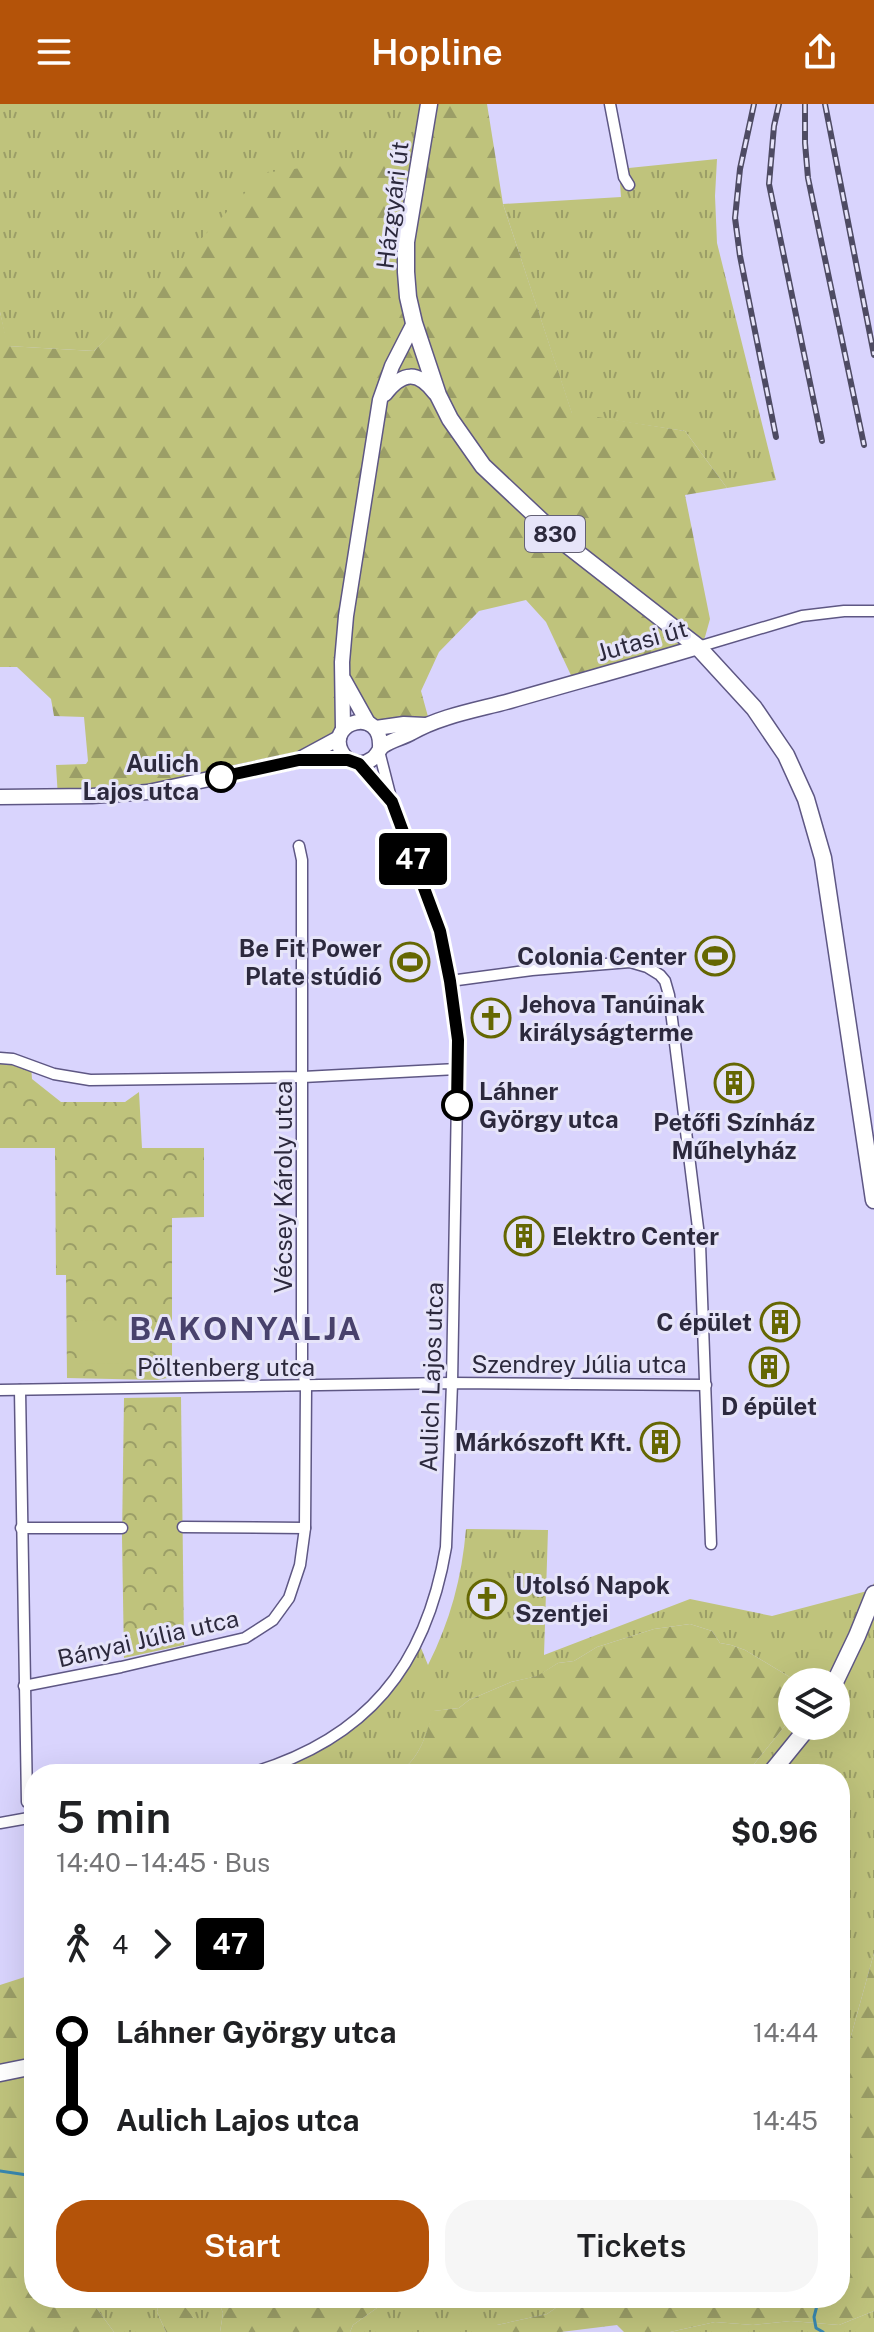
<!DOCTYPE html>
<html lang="en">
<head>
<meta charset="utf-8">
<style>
	:root { --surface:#fff; --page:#f6f6f6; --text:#202124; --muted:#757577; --accent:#b45309 }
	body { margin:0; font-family:"Public Sans",sans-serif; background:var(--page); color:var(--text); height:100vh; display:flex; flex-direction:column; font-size:30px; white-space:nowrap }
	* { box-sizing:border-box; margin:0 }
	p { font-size:26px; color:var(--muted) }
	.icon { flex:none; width:44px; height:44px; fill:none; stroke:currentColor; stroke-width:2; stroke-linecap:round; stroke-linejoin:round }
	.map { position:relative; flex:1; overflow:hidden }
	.sheet { position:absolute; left:24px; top:1660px; width:826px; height:544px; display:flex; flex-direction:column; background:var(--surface); border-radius:32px; box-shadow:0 8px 32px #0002 }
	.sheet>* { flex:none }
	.badge { padding:0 16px; border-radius:6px; font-size:28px; line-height:52px }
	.tools { position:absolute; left:778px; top:1564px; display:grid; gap:16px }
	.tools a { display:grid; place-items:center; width:72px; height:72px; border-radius:50%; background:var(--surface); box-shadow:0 8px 32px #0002; font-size:40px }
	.map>.badge { position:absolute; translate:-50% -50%; box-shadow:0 0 0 4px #fff }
	.legs { display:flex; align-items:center; gap:12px; height:88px; padding:0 32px; font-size:26px }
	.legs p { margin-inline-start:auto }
	.headline { display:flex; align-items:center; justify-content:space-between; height:136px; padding:0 32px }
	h1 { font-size:44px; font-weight:600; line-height:60px }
	.cta { display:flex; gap:16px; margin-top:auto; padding:16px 32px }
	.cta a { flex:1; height:92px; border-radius:32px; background:var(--accent); color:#fff; font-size:32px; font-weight:600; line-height:92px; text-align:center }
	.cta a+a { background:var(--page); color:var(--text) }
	ul { padding:0 32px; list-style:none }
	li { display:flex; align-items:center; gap:28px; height:88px; font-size:30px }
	li i { display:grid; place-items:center; width:12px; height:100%; margin:0 10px; background:currentColor }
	li i::after { content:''; width:20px; height:20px; margin:-10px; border:6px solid; border-radius:50%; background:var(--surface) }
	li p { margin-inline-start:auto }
	li:first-child i { background:linear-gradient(#0000 50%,currentColor 0) }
	li:last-child i { background:linear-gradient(currentColor 50%,#0000 0) }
	header { display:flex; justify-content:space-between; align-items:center; height:104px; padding:0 32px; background:var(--accent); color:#fff; font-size:36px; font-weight:600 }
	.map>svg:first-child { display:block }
</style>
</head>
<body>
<header><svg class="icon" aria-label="menu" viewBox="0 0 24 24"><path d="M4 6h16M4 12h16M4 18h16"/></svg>Hopline<svg class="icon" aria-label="share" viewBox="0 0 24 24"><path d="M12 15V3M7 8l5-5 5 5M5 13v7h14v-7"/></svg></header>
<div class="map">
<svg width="874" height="2228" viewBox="0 0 874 2228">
	<defs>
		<pattern id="grass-tufts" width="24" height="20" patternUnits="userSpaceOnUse" patternTransform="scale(2)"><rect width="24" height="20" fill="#bfc37c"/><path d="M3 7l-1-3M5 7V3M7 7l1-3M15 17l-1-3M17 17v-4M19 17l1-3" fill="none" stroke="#9b9e67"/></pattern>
		<pattern id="forest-firs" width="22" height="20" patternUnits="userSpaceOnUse" patternTransform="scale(2)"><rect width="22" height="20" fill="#bfc37c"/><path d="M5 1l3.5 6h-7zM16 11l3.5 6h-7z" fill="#9b9e67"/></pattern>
		<pattern id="park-crowns" width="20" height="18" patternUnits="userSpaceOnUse" patternTransform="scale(2)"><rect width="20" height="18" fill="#bfc37c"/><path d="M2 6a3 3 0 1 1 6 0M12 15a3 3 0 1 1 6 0" fill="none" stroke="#9b9e67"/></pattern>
	</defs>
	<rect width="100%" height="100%" fill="#d9d4fd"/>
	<g fill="url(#grass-tufts)">
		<polygon points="0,0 430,0 419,48 159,181 94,247 7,242 0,208"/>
		<polygon points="717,55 715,92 717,139 776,376 727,384 685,327 572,310 503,100 621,93 619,65"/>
		<path d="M466,1425L548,1426L544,1551L690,1495L772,1512L871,1486L874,1479V1849L846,1950L840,1955V1670H746L792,1613V1622H836V1578H798L745,1546L731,1541L720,1539L712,1527L690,1520L654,1525L597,1543L574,1557L558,1559L538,1572L511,1578L469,1596L459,1604L434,1607C427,1628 420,1655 400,1667V1670H250L278,1661L368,1606L419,1539L428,1561C450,1518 462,1473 466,1425Z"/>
		<polygon points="89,2194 160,2194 157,2208 166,2228 114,2228"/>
		<polygon points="172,2194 217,2194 223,2209 220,2228 194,2228 194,2214"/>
		<polygon points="391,2194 570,2194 547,2210 497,2221 497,2228 501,2228 350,2228 353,2221"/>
		<polygon points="874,2207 874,2228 670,2228 715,2218 753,2221 791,2217 839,2221"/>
	</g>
	<g fill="url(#forest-firs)">
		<polygon points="430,0 487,0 503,100 572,309 685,327 727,384 685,391 710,515 705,533 696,546 576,582 546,518 526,496 479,507 439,548 421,587 430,620 376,623 347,581 342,625 288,660 147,690 58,694 56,661 86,660 88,657 84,613 54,612 51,595 17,563 0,563 0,208 8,242 94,247 264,69 419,48"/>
		<path d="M690,1520L712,1527L720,1539L731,1541L745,1546L798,1578H792V1613L746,1670H400V1667C420,1655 427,1628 433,1607L459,1604L469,1596L511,1578L537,1572L558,1559L574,1557L597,1543L654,1525Z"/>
		<polygon points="874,1849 874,2207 839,2221 791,2217 753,2221 715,2218 670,2228 624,2228 617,2221 561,2228 497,2228 497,2221 547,2210 570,2194 840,2194 840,1955 846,1950"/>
		<polygon points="34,1870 34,2194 89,2194 114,2228 0,2228 0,1881"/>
		<polygon points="160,2194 179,2196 194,2214 194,2228 166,2228 157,2208"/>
		<polygon points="217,2194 391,2194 353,2221 350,2228 220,2228 223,2209"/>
	</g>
	<g fill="url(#park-crowns)">
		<polygon points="0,954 31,961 32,975 61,998 125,998 139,988 142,1044 204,1044 204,1113 172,1114 172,1273 157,1276 67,1274 66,1171 56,1171 55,1044 0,1044"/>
		<polygon points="181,1293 184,1541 124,1554 122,1434 124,1294"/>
	</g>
	<polygon fill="#bfc37c" points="150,1216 150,1259 77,1260 77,1217"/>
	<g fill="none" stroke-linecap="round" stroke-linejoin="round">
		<g stroke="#3887af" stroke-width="3">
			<polyline points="0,2067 34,2072"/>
			<polyline points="819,2194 814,2213 816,2224 823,2228"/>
		</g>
		<defs>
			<g id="street">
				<polyline points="610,0 624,73 629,81"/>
				<polyline points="698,543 802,512 844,507 874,507"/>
				<polyline points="359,660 392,697"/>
				<polyline points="450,877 532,866 630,858 647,863 660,871 665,877 669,891 700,1140 711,1440"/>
				<polyline points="0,954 13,955 54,970 90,976 303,973 457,965"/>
				<polyline points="0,1286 452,1279 706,1281"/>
				<polyline points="20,1286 27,1698"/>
				<polyline points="183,1423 305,1424"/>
				<polyline points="21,1424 122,1424"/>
				<polyline points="24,1582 121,1563 245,1534 273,1516 289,1494 300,1461 305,1424 306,1283 302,1262 302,756 299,742"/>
				<path d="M248,1670C366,1636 426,1563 446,1443L452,1279L458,936L450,877L440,827L392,698L379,647"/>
				<polyline points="0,1719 34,1713"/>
			</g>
			<g id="secondary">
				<path d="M385,290C403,267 418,267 435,289"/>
				<polyline points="344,576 368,619"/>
				<polyline points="376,624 404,620 425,621"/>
				<polyline points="343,625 342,558 346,512 380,296 392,262 414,219"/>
				<path d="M380,643C382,602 327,617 341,647C347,659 362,663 372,655C377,652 379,645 383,642C391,636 402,634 411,629C440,612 477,606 510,597C572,579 635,562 698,543"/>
				<polyline points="302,654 339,634"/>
				<polyline points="0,693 92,692 148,688 299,656 348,656"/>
			</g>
			<g id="primary">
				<polyline points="429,0 406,138 406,168 408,193 414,219 438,291 450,315 483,362 566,440 698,543 754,604 786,651 806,695 823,754 874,1096"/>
				<polyline points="835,1578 857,1532 874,1490"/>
				<polyline points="770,1670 809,1622"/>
				<polyline points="0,1969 34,1962"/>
			</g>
		</defs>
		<use href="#street" stroke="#5e5784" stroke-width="13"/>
		<use href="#secondary" stroke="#5e5784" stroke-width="17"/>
		<use href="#primary" stroke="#5e5784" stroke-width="19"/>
		<use href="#street" stroke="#fff" stroke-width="10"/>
		<use href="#secondary" stroke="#fff" stroke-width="14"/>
		<use href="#primary" stroke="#fff" stroke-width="16"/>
		<defs>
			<g id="rail">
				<polyline points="754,0 740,65 735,114 740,152 776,333"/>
				<polyline points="779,0 774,22 769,80 822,337"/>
				<polyline points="805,0 805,39 808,74 864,341"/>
				<polyline points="825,0 874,251"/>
			</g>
		</defs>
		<use href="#rail" stroke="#4e4b63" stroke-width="6"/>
		<use href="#rail" stroke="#e6e4f9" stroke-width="3" stroke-dasharray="9" stroke-linecap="butt"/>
	</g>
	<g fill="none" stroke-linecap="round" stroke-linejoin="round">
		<defs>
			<polyline id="line-1" points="221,673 299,656 348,656 359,660 392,698 440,827 450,877 458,936 457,1001"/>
		</defs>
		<use href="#line-1" stroke="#fff" stroke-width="18"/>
		<use href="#line-1" stroke="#000" stroke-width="12"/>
	</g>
	<defs>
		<symbol id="stadium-ring" viewBox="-11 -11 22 22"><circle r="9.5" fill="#e6e4f9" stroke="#656702" stroke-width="1.5"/><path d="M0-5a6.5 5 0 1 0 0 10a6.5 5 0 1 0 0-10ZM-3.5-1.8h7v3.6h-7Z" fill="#656702"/></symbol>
		<symbol id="church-ring" viewBox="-11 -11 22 22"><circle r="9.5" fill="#e6e4f9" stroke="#656702" stroke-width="1.5"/><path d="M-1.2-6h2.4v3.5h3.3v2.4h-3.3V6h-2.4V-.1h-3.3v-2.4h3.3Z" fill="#656702"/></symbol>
		<symbol id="building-ring" viewBox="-11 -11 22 22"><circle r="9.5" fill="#e6e4f9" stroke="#656702" stroke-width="1.5"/><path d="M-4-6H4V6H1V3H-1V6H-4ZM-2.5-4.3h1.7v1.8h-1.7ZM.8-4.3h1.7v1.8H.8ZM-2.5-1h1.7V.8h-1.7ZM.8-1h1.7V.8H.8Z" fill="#656702"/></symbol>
	</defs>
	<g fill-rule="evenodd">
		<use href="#stadium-ring" x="693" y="830" width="44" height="44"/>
		<use href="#stadium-ring" x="388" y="836" width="44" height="44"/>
		<use href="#church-ring" x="469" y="892" width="44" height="44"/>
		<use href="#building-ring" x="712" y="957" width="44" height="44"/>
		<use href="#building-ring" x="502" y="1110" width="44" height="44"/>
		<use href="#building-ring" x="758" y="1196" width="44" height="44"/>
		<use href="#building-ring" x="747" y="1241" width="44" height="44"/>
		<use href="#building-ring" x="638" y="1316" width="44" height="44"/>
		<use href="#church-ring" x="465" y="1473" width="44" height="44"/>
	</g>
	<g fill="#fff" stroke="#000" stroke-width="4">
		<circle cx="221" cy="673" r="14"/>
		<circle cx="457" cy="1001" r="14"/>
	</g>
	<g text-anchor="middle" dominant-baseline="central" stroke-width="6" stroke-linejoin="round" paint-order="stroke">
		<rect fill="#e6e4f9" stroke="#646175" stroke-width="2" x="525" y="412" width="60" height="36" rx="6"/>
		<g font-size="22" font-weight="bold" fill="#2c293d">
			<text x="555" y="430">830</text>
		</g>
		<g font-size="24" fill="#2c293d" stroke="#e6e4f9">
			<text transform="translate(392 101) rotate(-83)">Házgyári út</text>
			<text transform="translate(642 536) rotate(-16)">Jutasi út</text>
			<text transform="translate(283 1083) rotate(-90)">Vécsey Károly utca</text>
			<text x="579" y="1260">Szendrey Júlia utca</text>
			<text x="226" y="1263">Pöltenberg utca</text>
			<text transform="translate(431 1273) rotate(-88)">Aulich Lajos utca</text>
			<text transform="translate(148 1534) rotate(-13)">Bányai Júlia utca</text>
		</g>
		<g font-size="24" font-weight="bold" fill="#2c293d" stroke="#e6e4f9" text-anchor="end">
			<text x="199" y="659">Aulich<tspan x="199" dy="28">Lajos utca</tspan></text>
			<text x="479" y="987" text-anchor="start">Láhner<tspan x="479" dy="28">György utca</tspan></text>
		</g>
		<g font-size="24" font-weight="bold" fill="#2c293d" stroke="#e6e4f9" text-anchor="end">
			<text x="382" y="844">Be Fit Power<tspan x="382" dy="28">Plate stúdió</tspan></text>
			<text x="687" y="852">Colonia Center</text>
			<text x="519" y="900" text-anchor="start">Jehova Tanúinak<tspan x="519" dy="28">királyságterme</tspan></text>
			<text x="734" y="1018" text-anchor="middle">Petőfi Színház<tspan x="734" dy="28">Műhelyház</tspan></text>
			<text x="552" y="1132" text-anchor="start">Elektro Center</text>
			<text x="752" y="1218">C épület</text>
			<text x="769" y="1302" text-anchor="middle">D épület</text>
			<text x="632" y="1338">Márkószoft Kft.</text>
			<text x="515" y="1481" text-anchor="start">Utolsó Napok<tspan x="515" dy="28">Szentjei</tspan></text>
		</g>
		<g font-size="32" font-weight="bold" letter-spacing="2" fill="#48416c" stroke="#e6e4f9">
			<text x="246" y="1224">BAKONYALJA</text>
		</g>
	</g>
</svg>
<div class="tools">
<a><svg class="icon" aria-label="layers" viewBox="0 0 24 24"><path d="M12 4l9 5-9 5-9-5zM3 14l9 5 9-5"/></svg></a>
</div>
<b class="badge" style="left:413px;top:755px;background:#000;color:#fff">47</b>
<section class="sheet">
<div class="headline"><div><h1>5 min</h1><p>14:40 – 14:45 · Bus</p></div><b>$0.96</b></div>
<div class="legs"><svg class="icon" aria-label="walk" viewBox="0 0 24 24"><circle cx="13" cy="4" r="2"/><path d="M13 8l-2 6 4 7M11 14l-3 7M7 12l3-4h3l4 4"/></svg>4<svg class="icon" aria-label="forward" viewBox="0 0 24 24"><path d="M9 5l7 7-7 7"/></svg><b class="badge" style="background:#000;color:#fff">47</b></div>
<ul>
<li><i style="color:#000"></i><b>Láhner György utca</b><p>14:44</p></li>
<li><i style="color:#000"></i><b>Aulich Lajos utca</b><p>14:45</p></li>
</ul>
<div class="cta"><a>Start</a><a>Tickets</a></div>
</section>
</div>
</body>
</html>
